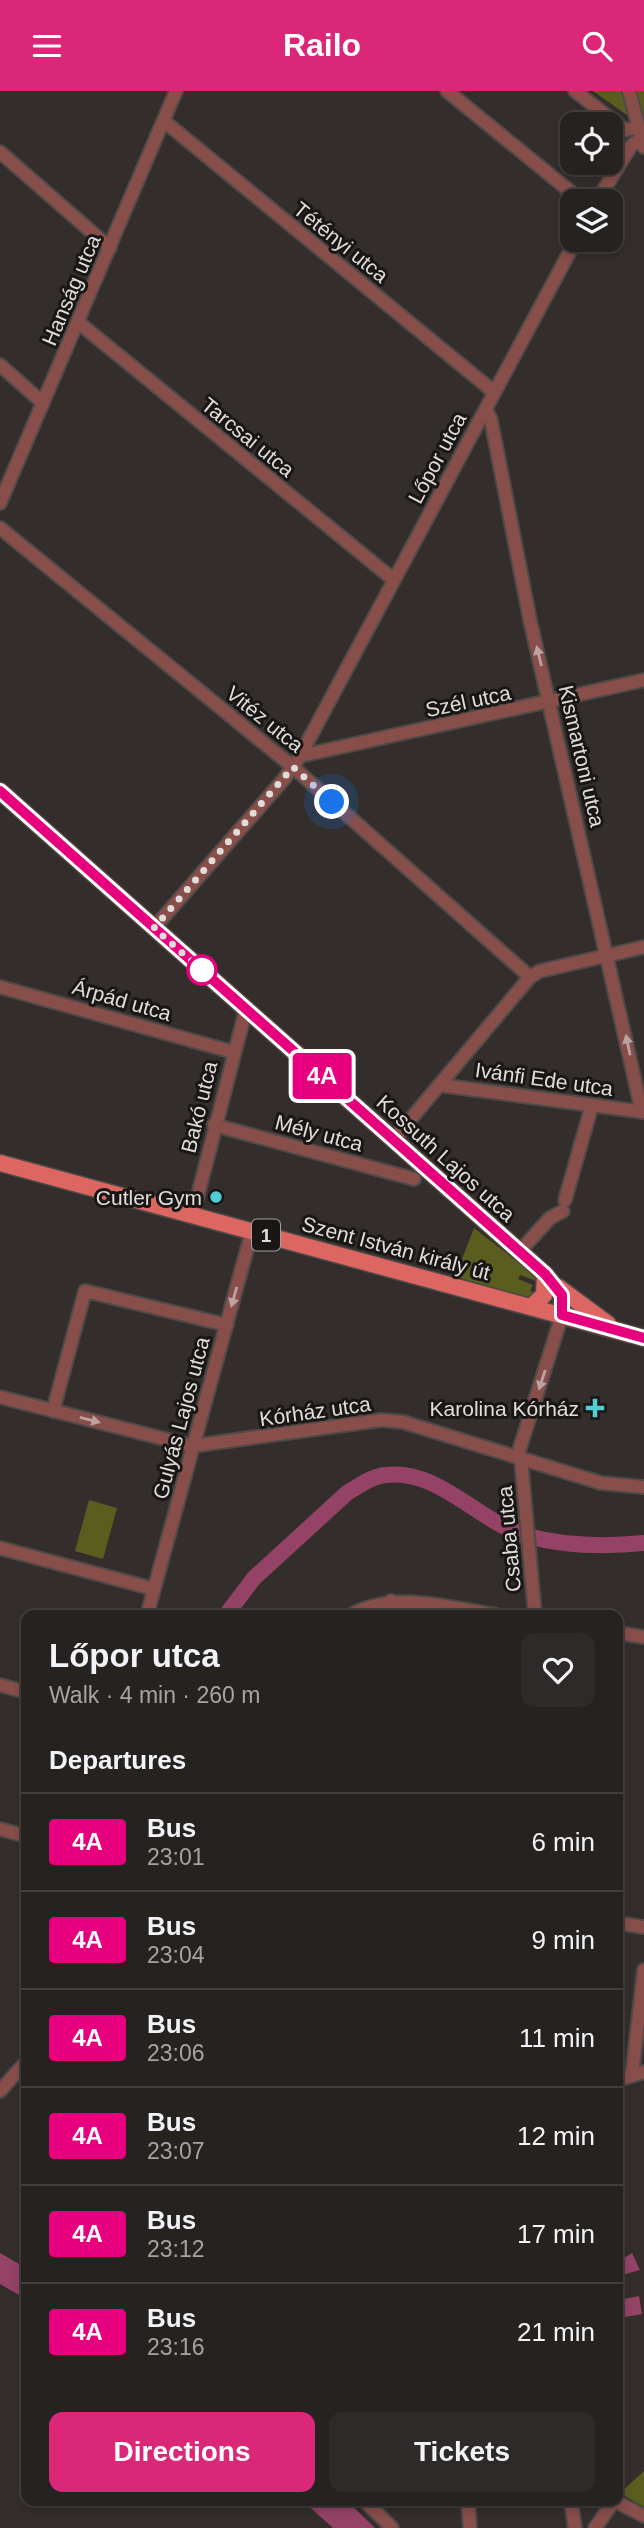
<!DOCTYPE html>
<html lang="en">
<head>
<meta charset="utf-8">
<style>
	:root { --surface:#262220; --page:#2e2a29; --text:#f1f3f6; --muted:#a4a4a5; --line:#423f3e; --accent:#db2777 }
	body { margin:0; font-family:Helvetica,sans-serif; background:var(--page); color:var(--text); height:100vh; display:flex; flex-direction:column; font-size:26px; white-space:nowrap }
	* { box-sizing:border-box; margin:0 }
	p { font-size:23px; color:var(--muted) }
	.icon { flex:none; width:38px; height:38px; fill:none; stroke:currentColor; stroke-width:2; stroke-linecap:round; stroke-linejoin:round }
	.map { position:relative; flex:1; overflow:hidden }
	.panel { position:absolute; left:21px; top:1519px; width:602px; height:896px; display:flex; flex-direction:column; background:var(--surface); border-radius:14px; box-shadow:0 4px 10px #0003,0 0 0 2px var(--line) }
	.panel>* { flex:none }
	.badge { padding:0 14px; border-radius:5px; font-size:24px; line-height:46px }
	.fabs { position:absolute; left:560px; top:21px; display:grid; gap:14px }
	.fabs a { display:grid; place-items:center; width:63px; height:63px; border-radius:14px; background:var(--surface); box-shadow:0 4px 10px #0003,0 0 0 2px var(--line); font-size:35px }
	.you { position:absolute; width:35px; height:35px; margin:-18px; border:5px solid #fff; border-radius:50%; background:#1a73e8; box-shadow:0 0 0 10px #1a73e833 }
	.map>.badge { position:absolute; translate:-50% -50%; box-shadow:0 0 0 4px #fff }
	h2 { padding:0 28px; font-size:26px; line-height:63px }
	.round { display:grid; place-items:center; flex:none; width:74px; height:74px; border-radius:14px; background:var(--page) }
	.overview { display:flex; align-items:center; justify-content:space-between; height:119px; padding:0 28px }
	h1 { font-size:33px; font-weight:700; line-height:52px }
	.action { display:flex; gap:14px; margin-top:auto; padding:14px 28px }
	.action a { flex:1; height:80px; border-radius:14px; background:var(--accent); color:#fff; font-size:28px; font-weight:700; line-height:80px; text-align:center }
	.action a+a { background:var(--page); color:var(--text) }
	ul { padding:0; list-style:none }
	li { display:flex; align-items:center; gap:21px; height:98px; padding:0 28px; border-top:2px solid var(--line) }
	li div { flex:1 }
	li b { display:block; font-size:26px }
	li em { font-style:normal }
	li .badge { min-width:77px; font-weight:700; text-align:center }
	header { display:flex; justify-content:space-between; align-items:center; height:91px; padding:0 28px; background:var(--accent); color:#fff; font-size:32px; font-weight:700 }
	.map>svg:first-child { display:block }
</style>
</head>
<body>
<header><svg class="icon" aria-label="menu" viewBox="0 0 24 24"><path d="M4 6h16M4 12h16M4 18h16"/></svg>Railo<svg class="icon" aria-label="search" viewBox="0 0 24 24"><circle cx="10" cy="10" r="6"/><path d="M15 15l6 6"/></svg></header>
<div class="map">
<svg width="644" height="2437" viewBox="0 0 644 2437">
	<rect width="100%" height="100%" fill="#332e2b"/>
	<g fill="#595e1f">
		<polygon points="593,0 644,0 644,36"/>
		<polygon points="474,1137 537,1186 536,1190 520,1184 518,1188 533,1194 530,1200 540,1203 528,1206 455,1186"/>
		<polygon points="89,1409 117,1417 103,1468 75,1460"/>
		<polygon points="644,2380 644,2416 620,2402"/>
	</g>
	<g fill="#944366">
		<polygon points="0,2162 26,2177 26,2208 0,2193"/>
		<polygon points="632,2162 640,2179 618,2185 618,2171"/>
		<polygon points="639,2205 642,2223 620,2227 619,2209"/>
		<polygon points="303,2410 347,2410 375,2437 333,2437"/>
	</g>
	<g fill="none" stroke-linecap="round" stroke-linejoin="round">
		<path stroke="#944366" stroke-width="16" d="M226,1524L254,1487L347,1402C359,1395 372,1385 386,1384C438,1377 480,1432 527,1445C565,1455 605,1456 644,1452"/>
		<defs>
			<g id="minor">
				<polyline points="447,0 582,110"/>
				<polyline points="575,0 625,39 639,36"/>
				<polyline points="629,0 644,56"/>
				<polyline points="164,30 494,301"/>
				<polyline points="0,61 110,157"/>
				<polyline points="597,110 630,56 642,46"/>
				<polyline points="79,232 394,489"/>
				<polyline points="0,274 43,312"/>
				<polyline points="486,318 491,329 530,529 642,1021"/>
				<polyline points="0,412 176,0"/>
				<polyline points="0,437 293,676 530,886"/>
				<polyline points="300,665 644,589"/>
				<polyline points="154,837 284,688 300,665 576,149"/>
				<polyline points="0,896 233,961"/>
				<polyline points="439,994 644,1021"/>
				<polyline points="214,1034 414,1088"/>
				<polyline points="394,1048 530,886 540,880 644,856"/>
				<polyline points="565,1109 592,1014"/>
				<polyline points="193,1123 246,918"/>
				<polyline points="520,1160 550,1127 563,1120"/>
				<polyline points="0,1306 192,1355 381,1329 403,1331 601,1392 644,1396"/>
				<polyline points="53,1320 85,1200 227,1234"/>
				<polyline points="517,1366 562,1224"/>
				<polyline points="521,1368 535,1524"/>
				<polyline points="0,1457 154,1498"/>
				<polyline points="147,1524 252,1140"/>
				<path d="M351,1524C395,1499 449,1517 496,1524"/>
				<polyline points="389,1524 391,1510"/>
				<polyline points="618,1542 644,1546"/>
				<polyline points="0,1594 26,1601"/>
				<polyline points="0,1738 26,1745"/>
				<polyline points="618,1832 644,1836"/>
				<polyline points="632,1984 644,1879"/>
				<polyline points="618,1989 644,1981"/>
				<polyline points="0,2000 26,1971"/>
				<polyline points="365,2410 392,2437"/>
				<polyline points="468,2410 470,2437"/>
				<polyline points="571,2410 575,2437"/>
				<polyline points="615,2410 644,2425"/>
				<polyline points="595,2437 614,2410"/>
			</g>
			<g id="major">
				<polyline points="0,700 545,1183 562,1204 562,1224"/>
				<polyline points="0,1072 644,1247"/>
				<polyline points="558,1196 608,1233"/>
				<polyline points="532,1215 544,1204 545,1183"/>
			</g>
		</defs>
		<use href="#minor" stroke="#4f4a47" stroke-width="16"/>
		<use href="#major" stroke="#4f4a47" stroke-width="19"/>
		<use href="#minor" stroke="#884e4a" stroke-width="12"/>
		<use href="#major" stroke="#dc6662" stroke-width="16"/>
	</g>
	<defs><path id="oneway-solid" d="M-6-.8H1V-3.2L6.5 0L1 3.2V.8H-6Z" transform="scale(1.75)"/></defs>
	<g fill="#bda3a0">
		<use href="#oneway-solid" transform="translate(539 565) rotate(-104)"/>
		<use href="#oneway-solid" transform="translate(628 954) rotate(-102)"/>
		<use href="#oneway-solid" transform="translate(234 1206) rotate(106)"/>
		<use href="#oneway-solid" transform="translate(542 1289) rotate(108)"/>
		<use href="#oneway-solid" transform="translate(90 1329) rotate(14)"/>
	</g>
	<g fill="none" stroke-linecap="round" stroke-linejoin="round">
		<defs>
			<polyline id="line" points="0,700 545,1183 562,1204 562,1224 644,1247"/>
		</defs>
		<use href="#line" stroke="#fff" stroke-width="16"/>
		<use href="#line" stroke="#e6007e" stroke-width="10"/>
		<polyline stroke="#e0dcda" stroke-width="7" stroke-dasharray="0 12.6" points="202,879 206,883 154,837 293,676 332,711"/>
	</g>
	<circle fill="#fff" stroke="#e6007e" stroke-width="3.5" cx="202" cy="879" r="14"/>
	<g fill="#52ccd5" stroke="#191715" stroke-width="2.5">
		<circle cx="216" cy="1106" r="7"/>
		<path d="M591.5 1306.5h7v7h7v7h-7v7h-7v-7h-7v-7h7z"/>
	</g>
	<g text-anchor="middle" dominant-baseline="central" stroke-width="6" stroke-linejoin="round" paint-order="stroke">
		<rect fill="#191715" stroke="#a4a19f" stroke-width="2" x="252" y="1128.5" width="28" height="31" rx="5"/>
		<g font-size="19" font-weight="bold" fill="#e0dcda">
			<text x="266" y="1144">1</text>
		</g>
		<g font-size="21" fill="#e0dcda" stroke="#191715">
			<text transform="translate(341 151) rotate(39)">Tétényi utca</text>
			<text transform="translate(71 199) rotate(-67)">Hanság utca</text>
			<text transform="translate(248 346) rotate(39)">Tarcsai utca</text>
			<text transform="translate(437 367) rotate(-62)">Lőpor utca</text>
			<text transform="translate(468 610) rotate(-12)">Szél utca</text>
			<text transform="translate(265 628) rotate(39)">Vitéz utca</text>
			<text transform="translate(582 665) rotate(77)">Kismartoni utca</text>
			<text transform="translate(122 909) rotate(16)">Árpád utca</text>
			<text transform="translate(544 988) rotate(8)">Ivánfi Ede utca</text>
			<text transform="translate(199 1016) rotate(-76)">Bakó utca</text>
			<text transform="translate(319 1042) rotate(15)">Mély utca</text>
			<text transform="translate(446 1067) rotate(42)">Kossuth Lajos utca</text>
			<text transform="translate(396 1157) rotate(15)">Szent István király út</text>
			<text transform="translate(315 1320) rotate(-8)">Kórház utca</text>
			<text transform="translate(181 1327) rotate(-75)">Gulyás Lajos utca</text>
			<text transform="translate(509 1448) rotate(-95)">Csaba utca</text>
		</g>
		<g font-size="21" fill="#e0dcda" stroke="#191715" text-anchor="end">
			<text x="202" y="1106">Cutler Gym</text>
			<text x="579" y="1317">Karolina Kórház</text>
		</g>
	</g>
</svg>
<div class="fabs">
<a><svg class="icon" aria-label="locate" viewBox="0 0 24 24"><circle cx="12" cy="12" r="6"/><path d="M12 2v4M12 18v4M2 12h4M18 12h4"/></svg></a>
<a><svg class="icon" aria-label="layers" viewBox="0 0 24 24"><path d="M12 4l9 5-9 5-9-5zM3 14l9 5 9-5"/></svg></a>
</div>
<div class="you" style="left:332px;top:711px"></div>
<b class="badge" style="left:322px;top:985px;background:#e6007e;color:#fff">4A</b>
<section class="panel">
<div class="overview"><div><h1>Lőpor utca</h1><p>Walk · 4 min · 260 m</p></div><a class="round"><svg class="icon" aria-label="heart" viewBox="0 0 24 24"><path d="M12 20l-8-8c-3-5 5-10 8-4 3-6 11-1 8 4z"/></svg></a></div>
<h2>Departures</h2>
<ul>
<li><span class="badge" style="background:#e6007e;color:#fff">4A</span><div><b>Bus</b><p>23:01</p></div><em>6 min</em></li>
<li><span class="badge" style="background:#e6007e;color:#fff">4A</span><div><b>Bus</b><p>23:04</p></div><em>9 min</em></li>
<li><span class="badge" style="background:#e6007e;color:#fff">4A</span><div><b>Bus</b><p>23:06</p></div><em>11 min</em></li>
<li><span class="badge" style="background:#e6007e;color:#fff">4A</span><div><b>Bus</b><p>23:07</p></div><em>12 min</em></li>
<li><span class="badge" style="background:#e6007e;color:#fff">4A</span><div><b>Bus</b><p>23:12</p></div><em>17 min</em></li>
<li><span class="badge" style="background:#e6007e;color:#fff">4A</span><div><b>Bus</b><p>23:16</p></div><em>21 min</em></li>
</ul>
<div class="action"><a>Directions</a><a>Tickets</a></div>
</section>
</div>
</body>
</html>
